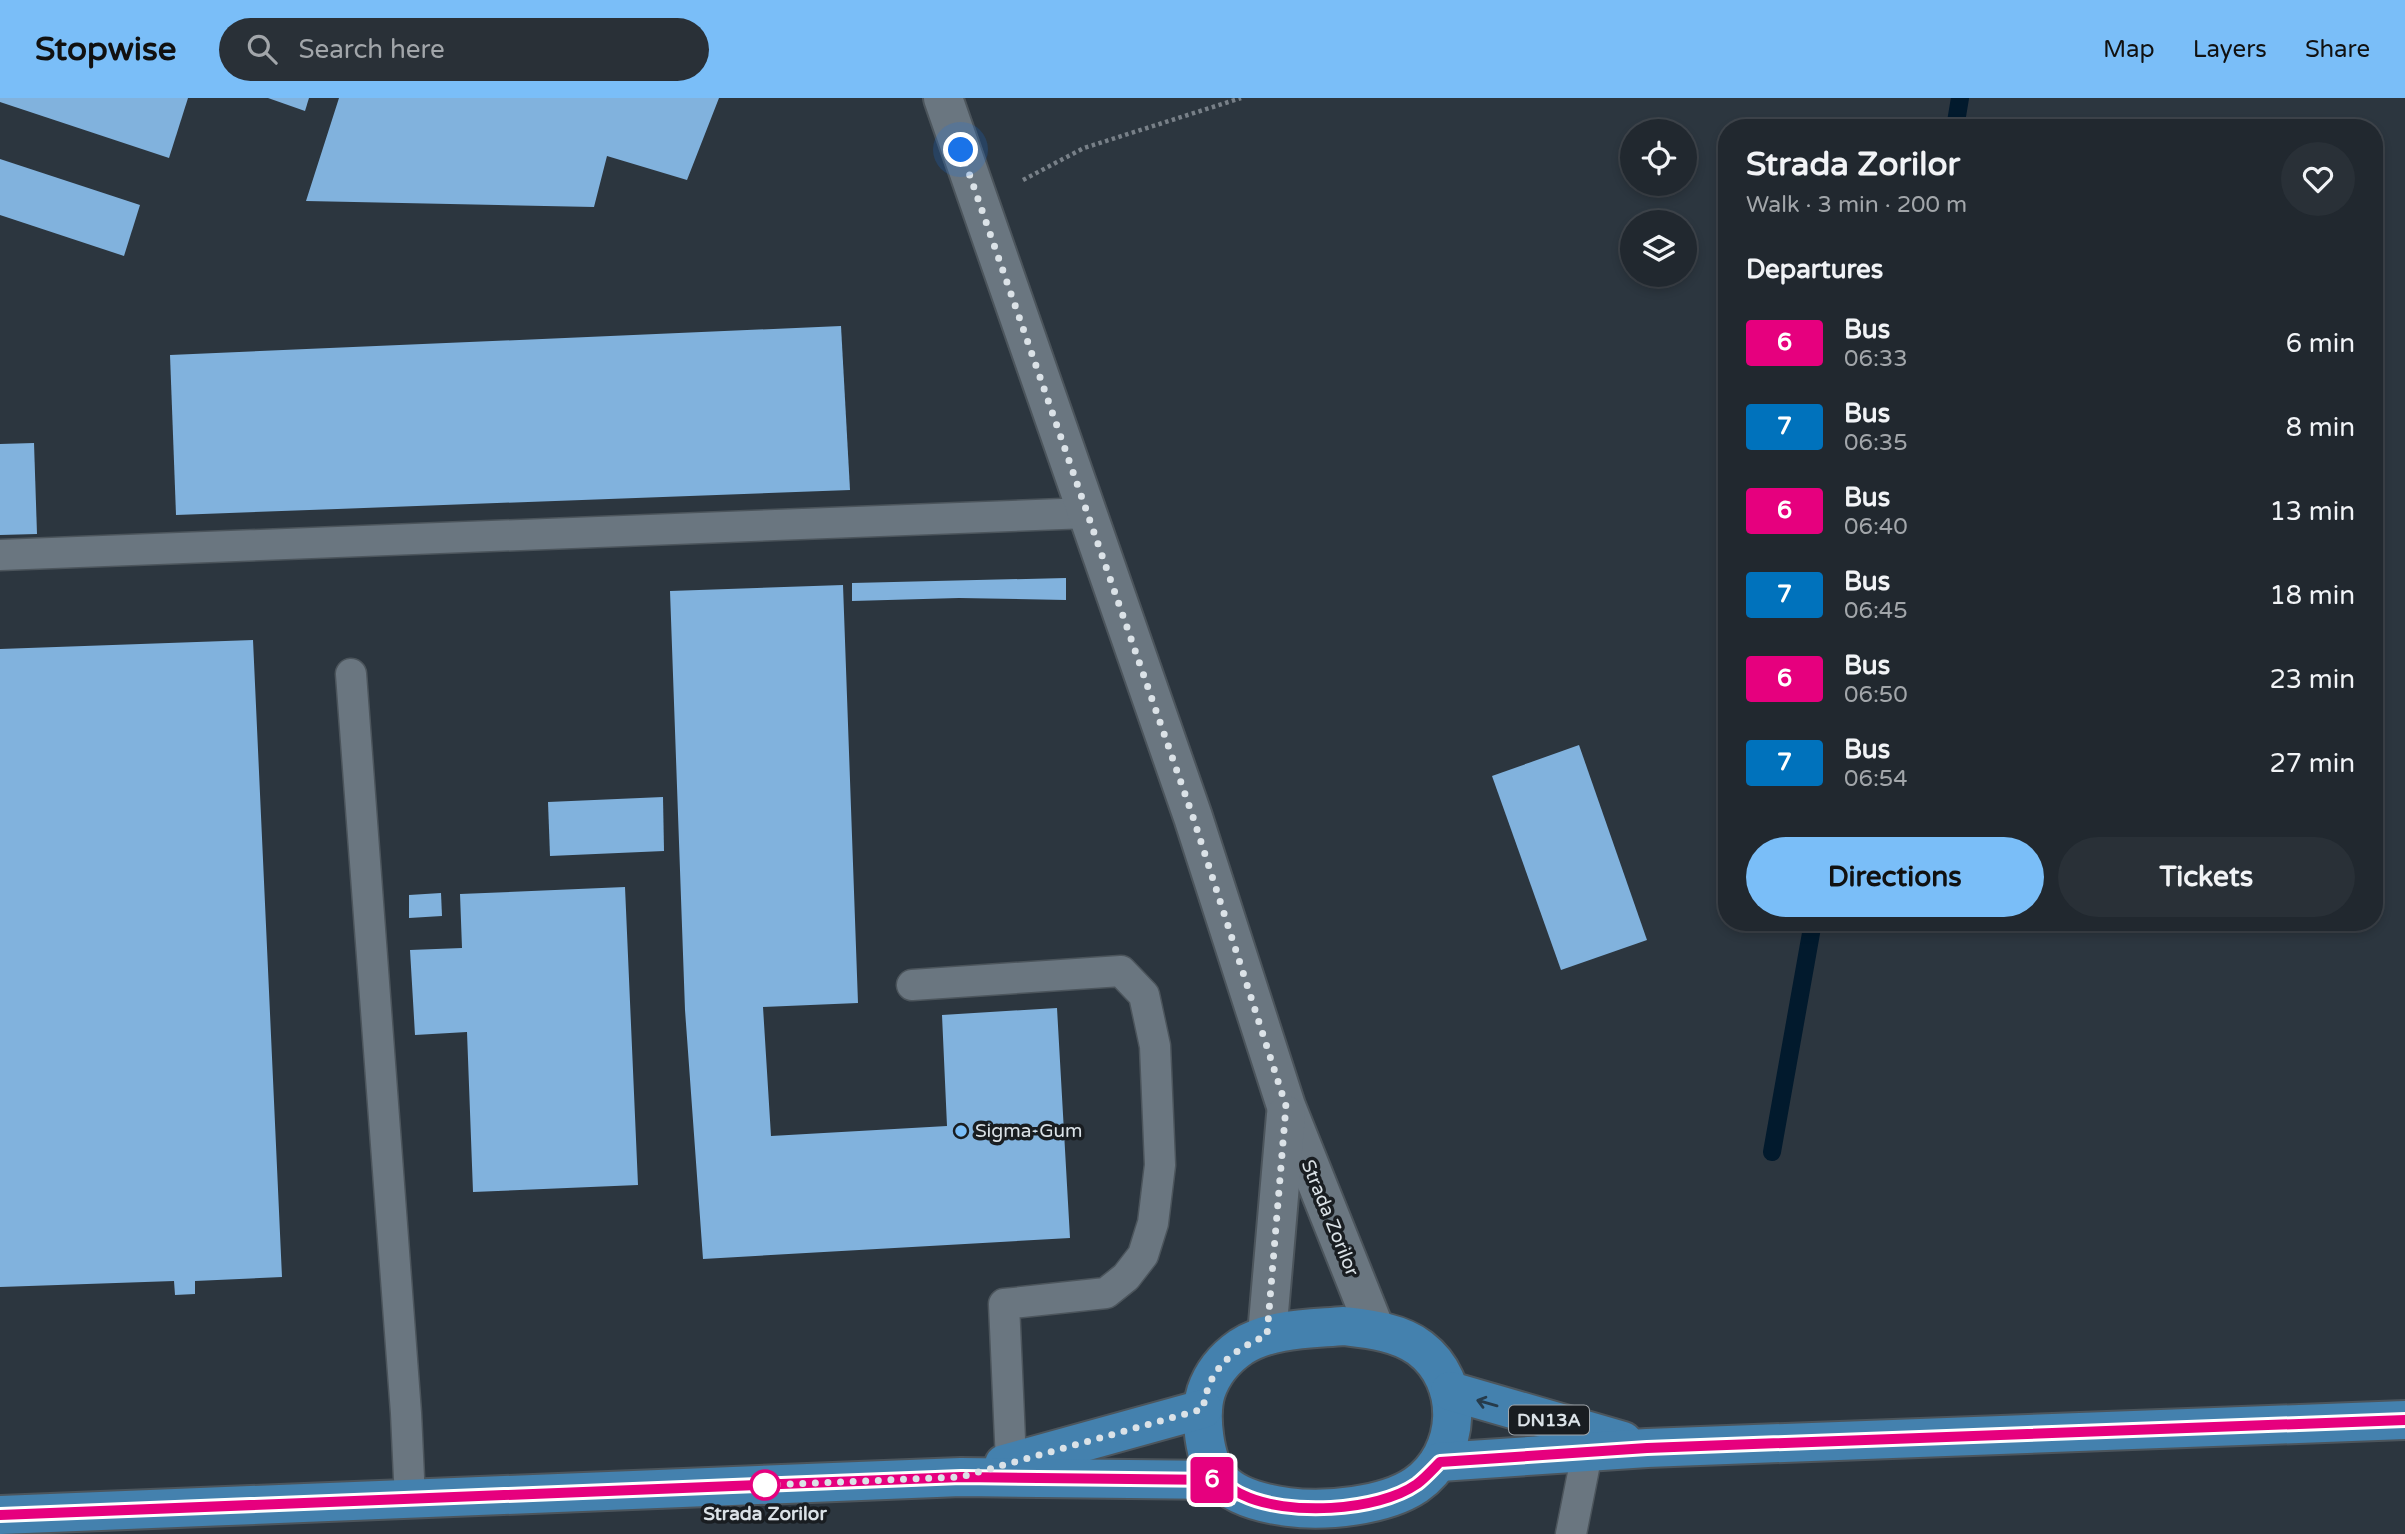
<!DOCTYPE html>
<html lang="en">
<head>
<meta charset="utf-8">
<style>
	:root { --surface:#21282f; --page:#293037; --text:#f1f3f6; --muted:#a2a6aa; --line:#3e444b; --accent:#7abef8 }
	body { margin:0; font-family:"Varela Round",sans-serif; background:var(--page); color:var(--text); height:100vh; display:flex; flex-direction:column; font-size:26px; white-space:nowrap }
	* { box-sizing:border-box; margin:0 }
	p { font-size:23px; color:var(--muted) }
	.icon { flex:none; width:38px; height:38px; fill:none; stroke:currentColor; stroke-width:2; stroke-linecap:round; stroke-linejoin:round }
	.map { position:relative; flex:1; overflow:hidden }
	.drawer { position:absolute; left:1718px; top:21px; width:665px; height:812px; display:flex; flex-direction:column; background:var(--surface); border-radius:28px; box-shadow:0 4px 10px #0003,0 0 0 2px var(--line) }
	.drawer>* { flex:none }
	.badge { padding:0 14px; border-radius:5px; font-size:24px; line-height:46px }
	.controls { position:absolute; left:1620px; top:21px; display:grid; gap:14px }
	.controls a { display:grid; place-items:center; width:77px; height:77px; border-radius:50%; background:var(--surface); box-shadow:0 4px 10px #0003,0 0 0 2px var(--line); font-size:35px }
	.you { position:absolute; width:35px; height:35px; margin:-18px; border:5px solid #fff; border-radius:50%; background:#1a73e8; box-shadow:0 0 0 10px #1a73e833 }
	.map>.badge { position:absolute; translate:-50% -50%; box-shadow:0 0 0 4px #fff }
	h2 { padding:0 28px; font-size:26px; line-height:63px }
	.round { display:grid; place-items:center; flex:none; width:74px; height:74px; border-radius:37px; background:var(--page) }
	.head { display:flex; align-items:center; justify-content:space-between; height:119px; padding:0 28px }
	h1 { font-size:33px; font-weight:700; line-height:52px }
	.button { display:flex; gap:14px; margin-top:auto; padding:14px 28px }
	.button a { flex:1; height:80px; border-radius:42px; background:var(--accent); color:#111; font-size:28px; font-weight:700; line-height:80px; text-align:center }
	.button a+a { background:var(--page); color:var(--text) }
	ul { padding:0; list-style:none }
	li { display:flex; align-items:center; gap:21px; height:84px; padding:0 28px }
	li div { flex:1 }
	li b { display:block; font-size:26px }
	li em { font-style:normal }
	li .badge { min-width:77px; font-weight:700; text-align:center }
	header { display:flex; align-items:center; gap:42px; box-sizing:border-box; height:98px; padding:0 35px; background:var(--accent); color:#111 }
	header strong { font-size:33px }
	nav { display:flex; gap:38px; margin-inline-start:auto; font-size:24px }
	.search { width:490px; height:63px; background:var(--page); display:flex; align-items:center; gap:18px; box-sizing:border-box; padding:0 24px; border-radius:38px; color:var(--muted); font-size:26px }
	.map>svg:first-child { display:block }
</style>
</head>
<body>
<header>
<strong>Stopwise</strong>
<div class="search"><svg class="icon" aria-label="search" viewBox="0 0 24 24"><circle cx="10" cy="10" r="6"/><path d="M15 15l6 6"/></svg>Search here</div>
<nav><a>Map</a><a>Layers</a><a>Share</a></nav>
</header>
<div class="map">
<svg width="2405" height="1436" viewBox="0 0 2405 1436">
	<rect width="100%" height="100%" fill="#2c363f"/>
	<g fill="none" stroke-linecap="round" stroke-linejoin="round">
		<g stroke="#021a2d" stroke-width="18">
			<polyline points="1955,30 1960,0"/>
			<polyline points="1772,1054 1813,824"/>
		</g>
	</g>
	<g fill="#81b2dd">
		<polygon points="0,0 188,0 169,60 0,4"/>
		<polygon points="268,0 309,0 305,13"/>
		<polygon points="339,0 719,0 687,82 607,58 594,109 306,103"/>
		<polygon points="0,61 140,107 124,158 0,117"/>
		<polygon points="841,228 850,392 176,417 170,257"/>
		<polygon points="34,345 37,436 0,437 0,346"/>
		<polygon points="1066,480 1066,502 959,500 852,503 852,485"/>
		<polygon points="843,487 858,905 763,909 771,1038 947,1028 942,917 1057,910 1070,1140 703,1161 685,912 670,493"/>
		<polygon points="253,542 282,1179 195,1183 195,1196 175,1197 174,1183 0,1189 0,551"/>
		<polygon points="1579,647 1647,842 1561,872 1492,678"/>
		<polygon points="663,699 664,753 550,758 548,704"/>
		<polygon points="625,789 638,1087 473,1094 467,934 415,937 410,852 462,850 460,796"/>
		<polygon points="441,795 442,818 409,820 409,797"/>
	</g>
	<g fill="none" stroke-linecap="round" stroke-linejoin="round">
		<defs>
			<g id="lane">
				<polyline points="0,457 1088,415"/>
				<polyline points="351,576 406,1315 410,1402"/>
				<polyline points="912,887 1121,873 1144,897 1155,948 1160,1067 1153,1125 1143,1157 1126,1179 1106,1195 1004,1206 1011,1364"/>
				<polyline points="1571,1436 1587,1355"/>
			</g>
			<g id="secondary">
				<polyline points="943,0 1193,719 1286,1008 1375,1231"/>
				<polyline points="1267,1237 1286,1017"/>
			</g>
			<g id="primary">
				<path d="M1344,1228C1369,1231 1399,1234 1420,1250C1465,1284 1462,1355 1416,1387C1385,1408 1325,1414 1288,1409C1266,1406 1234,1399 1220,1381C1204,1363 1199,1317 1206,1294C1212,1276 1225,1260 1241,1249C1271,1230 1310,1231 1344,1228Z"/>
				<polyline points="1450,1293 1623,1343"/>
				<polyline points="1440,1364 1647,1350 2405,1322"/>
				<polyline points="1004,1366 1203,1311"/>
				<polyline points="0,1417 961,1379 1220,1382"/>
			</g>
		</defs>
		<use href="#lane" stroke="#4c555c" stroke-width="33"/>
		<use href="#secondary" stroke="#4c555c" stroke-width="42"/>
		<use href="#primary" stroke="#4c555c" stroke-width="42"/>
		<polyline stroke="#788088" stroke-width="4.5" stroke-dasharray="3.5 3.5" stroke-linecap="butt" points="1023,82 1084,50 1241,0"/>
		<use href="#lane" stroke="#6a7680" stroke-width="30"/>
		<use href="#secondary" stroke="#6a7680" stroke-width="38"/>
		<use href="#primary" stroke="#4481ae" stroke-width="38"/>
	</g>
	<defs><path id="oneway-shaft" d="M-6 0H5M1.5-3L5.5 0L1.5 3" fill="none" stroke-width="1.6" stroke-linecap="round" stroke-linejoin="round" transform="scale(1.75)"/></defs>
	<use stroke="#263b4b" href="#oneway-shaft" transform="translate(1487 1305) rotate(-164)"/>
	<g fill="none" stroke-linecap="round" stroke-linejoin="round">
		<defs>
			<path id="line" d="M0,1417L961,1379L1220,1382C1227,1387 1235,1394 1243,1397C1286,1418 1377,1414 1417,1386C1425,1380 1433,1371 1440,1364L1647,1350L2405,1322"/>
		</defs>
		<use href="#line" stroke="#fff" stroke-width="16"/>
		<use href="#line" stroke="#e6007e" stroke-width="10"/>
		<path stroke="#dbe2e7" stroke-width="7" stroke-dasharray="0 12.6" d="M765,1387L961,1379L1203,1311C1209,1269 1231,1254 1267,1237L1286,1008L1193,719L961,52"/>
	</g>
	<circle fill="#7abef8" stroke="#191d21" stroke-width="2.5" cx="961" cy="1033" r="7"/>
	<circle fill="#fff" stroke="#e6007e" stroke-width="3.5" cx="765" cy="1387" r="14"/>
	<g text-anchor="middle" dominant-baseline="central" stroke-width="7" stroke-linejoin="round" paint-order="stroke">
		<rect fill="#191d21" stroke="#a1a7ac" stroke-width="2" x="1509" y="1307.5" width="80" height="29" rx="5"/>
		<g font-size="18" font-weight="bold" fill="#dbe2e7">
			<text x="1549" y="1322">DN13A</text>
		</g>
		<g font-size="19" fill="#dbe2e7" stroke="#191d21" text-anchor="start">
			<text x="975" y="1033">Sigma-Gum</text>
		</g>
		<g font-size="19" fill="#dbe2e7" stroke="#191d21">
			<text transform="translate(1330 1120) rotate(68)">Strada Zorilor</text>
		</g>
		<g font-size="19" font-weight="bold" fill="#dbe2e7" stroke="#191d21">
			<text x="765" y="1416">Strada Zorilor</text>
		</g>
	</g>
</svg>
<div class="controls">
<a><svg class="icon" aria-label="locate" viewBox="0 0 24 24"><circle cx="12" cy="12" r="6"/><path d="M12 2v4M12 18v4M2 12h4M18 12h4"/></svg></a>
<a><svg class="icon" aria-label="layers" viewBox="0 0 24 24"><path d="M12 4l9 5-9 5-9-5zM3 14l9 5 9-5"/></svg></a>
</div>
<div class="you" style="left:961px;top:52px"></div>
<b class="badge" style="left:1212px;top:1382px;background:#e6007e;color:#fff">6</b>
<section class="drawer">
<div class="head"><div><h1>Strada Zorilor</h1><p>Walk · 3 min · 200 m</p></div><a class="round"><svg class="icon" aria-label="heart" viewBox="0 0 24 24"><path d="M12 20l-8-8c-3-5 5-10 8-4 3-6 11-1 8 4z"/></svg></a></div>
<h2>Departures</h2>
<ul>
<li><span class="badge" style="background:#e6007e;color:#fff">6</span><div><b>Bus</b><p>06:33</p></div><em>6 min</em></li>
<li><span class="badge" style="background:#0072bc;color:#fff">7</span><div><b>Bus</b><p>06:35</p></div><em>8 min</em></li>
<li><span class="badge" style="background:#e6007e;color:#fff">6</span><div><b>Bus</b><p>06:40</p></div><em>13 min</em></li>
<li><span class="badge" style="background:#0072bc;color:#fff">7</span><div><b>Bus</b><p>06:45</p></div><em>18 min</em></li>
<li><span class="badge" style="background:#e6007e;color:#fff">6</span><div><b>Bus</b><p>06:50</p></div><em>23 min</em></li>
<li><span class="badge" style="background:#0072bc;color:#fff">7</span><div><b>Bus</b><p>06:54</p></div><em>27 min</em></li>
</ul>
<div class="button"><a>Directions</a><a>Tickets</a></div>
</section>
</div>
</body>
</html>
